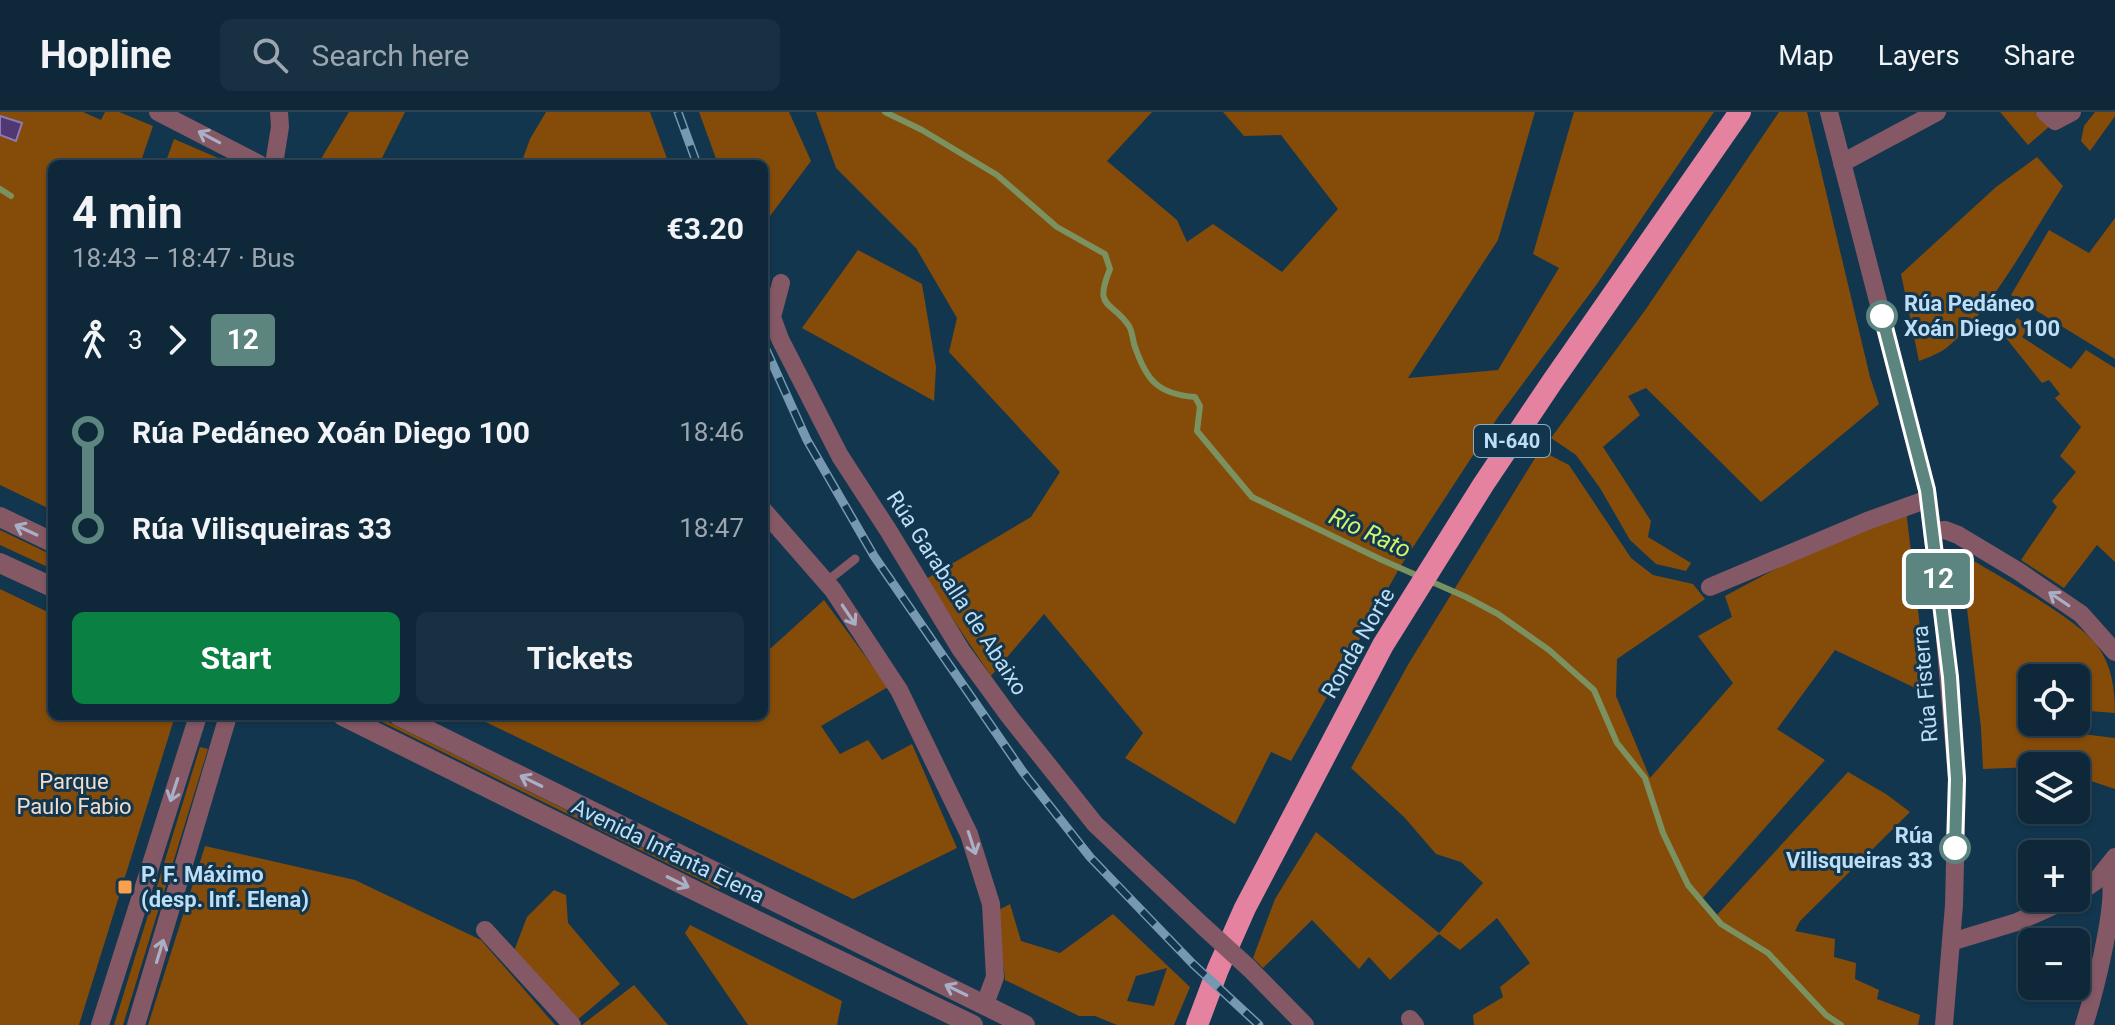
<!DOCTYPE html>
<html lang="en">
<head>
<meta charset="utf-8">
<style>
	:root { --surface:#0e283a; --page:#173042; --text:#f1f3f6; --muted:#9ba6af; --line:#2e4454; --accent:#0b8043 }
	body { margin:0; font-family:Roboto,sans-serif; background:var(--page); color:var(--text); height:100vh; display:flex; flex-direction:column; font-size:30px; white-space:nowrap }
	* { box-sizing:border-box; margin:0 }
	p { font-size:26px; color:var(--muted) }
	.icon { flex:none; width:44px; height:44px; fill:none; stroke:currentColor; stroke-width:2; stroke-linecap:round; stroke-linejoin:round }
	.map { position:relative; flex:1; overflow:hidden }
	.drawer { position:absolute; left:48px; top:48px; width:720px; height:560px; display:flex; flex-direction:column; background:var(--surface); border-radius:12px; box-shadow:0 2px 6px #0004,0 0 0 2px var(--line) }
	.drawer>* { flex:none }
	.badge { padding:0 16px; border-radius:6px; font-size:28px; line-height:52px }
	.fabs { position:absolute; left:2018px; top:552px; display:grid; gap:16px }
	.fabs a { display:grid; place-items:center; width:72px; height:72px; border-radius:12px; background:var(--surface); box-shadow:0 2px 6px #0004,0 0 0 2px var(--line); font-size:40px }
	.map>.badge { position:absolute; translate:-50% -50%; box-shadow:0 0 0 4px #fff }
	.legs { display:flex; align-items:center; gap:12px; height:88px; padding:0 24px; font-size:26px }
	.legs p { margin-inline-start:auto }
	.summary { display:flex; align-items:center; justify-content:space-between; height:136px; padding:0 24px }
	h1 { font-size:44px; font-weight:700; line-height:60px }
	.cta { display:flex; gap:16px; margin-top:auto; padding:16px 24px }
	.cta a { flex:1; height:92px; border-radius:12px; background:var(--accent); color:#fff; font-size:32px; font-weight:700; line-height:92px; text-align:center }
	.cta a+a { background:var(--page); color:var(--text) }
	ul { padding:0 24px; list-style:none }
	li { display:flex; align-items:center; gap:28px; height:96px; font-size:30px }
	li i { display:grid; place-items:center; width:12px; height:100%; margin:0 10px; background:currentColor }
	li i::after { content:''; width:20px; height:20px; margin:-10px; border:6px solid; border-radius:50%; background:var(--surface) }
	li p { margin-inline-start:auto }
	li:first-child i { background:linear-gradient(#0000 50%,currentColor 0) }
	li:last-child i { background:linear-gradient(currentColor 50%,#0000 0) }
	header { display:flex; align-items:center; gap:48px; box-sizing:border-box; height:112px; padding:0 40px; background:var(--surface); border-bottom:2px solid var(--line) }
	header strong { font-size:38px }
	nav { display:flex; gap:44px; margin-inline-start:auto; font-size:28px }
	.search { width:560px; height:72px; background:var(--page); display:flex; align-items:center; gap:20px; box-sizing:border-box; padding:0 28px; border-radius:12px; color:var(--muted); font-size:30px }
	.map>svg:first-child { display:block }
</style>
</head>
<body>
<header>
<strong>Hopline</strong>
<div class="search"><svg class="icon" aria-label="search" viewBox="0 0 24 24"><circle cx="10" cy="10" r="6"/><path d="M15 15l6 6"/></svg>Search here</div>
<nav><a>Map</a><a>Layers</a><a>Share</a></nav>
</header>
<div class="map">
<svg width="2115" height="913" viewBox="0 0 2115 913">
	<rect width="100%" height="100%" fill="#12364e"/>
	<g fill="#854b09" fill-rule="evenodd">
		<polygon points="0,0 83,0 101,8 105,0 119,0 153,14 140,52 52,52 52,398 0,373"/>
		<polygon points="349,0 405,0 379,52 318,52"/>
		<polygon points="546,0 650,0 669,52 521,52 530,27"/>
		<polygon points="699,0 789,0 811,49 764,112 764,52 718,52"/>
		<polygon points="816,0 1152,0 1107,49 1177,108 1187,130 1213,112 1282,160 1338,97 1281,23 1244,24 1223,0 1535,0 1498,128 1408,266 1498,258 1559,156 1533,142 1574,0 1714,0 1597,172 1498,305 1400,455 1291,649 1271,640 1235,712 1125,646 1143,621 1044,502 991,564 926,467 1031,405 1060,360 949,240 957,206 916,136 836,56"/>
		<polygon points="1779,0 1807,0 1870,265 1879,292 1761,390 1646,276 1628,284 1640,303 1603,335 1651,409 1648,425 1691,451 1686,459 1656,452 1630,428 1600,376 1576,343 1551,326 1646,197"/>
		<polygon points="2000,0 2035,0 2051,13 2028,33"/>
		<polygon points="2095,0 2115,0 2115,4 2090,39 2081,29 2084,14"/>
		<polygon points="174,27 232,52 165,52"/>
		<path d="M2037,45L2063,74C2033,120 1985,210 1942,239C1935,243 1927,246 1919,249L1901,162L1996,75Z"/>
		<polygon points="2115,106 2115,247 2011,183 2049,118 2089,141"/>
		<polygon points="858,138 922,172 936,255 934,289 802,216"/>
		<polygon points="2017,206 2030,214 2022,225 2071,257 2086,238 2115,256 2115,450 2097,433 2064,476 2021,448 2057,395 2052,389 2076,360 2060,344 2081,315 2055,286 2060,282 2049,268 2042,271 2006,226"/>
		<polygon points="1540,338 1569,353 1631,446 1653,463 1693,472 1705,487 1617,547 1616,584 1650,666 1733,571 1698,524 1732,505 1725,484 1781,454 1906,398 1928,582 1835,538 1777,617 1825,648 1701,788 1716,804 1848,660 1886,682 1910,700 1800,809 1795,819 1835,827 1834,845 1856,851 1855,867 1879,878 1877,887 1920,903 1918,913 1474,913 1473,903 1503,885 1500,875 1530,851 1497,806 1460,838 1439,822 1390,868 1369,845 1359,857 1312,808 1263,856 1253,846 1275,787 1316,720 1439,821 1483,771 1461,750 1436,742 1404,705 1351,656 1409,551"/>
		<polygon points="0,418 52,443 52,457 0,433"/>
		<path d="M1964,443C1996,463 2079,507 2098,535C2112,554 2115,578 2115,601L2076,598V566H2032V610H2050V618L2115,626V677L2076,664V654H2046L2034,650L2032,655L1983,657L1981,616L1961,445Z"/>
		<polygon points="0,477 52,502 52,604 175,604 79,913 0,913"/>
		<polygon points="824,488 888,575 821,614 840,642 868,628 882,648 912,632 957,736 853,787 473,604 764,604 764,535 771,536"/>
		<polygon points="370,604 376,604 720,774 719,777"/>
		<polygon points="200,635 208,637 123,913 114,913"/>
		<polygon points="205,734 355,768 481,828 555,913 148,913"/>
		<polygon points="554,778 566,783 568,811 620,872 576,909 514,839 527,805"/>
		<path d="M1010,792L1021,829L1060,841L1113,802L1190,875L1174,913H1117L1095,904H1079L1005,868L997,799ZM1167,856L1154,894L1127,889L1136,864Z"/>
		<polygon points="690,813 842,889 837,913 748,913 685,821"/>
		<polygon points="634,873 668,913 582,913"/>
	</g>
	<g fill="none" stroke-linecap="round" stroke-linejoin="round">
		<g stroke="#7b9260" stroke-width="6">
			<path d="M885,0L922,18L997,63L1057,115L1105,142L1110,157C1093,198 1112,188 1129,214C1132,219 1133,227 1134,232C1146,268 1157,282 1195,285L1200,294L1197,319L1252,385L1382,448L1466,485L1498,502L1549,538L1594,578L1617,631L1645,666L1663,721L1688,773L1721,812L1768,841L1826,903L1841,913"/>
			<polyline points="0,77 11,84"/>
		</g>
	</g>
	<polygon fill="#503872" stroke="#9078b8" stroke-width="2" points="0,4 22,11 16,29 0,23"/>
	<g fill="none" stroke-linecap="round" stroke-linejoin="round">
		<polyline stroke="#845865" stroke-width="9" points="826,470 855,447"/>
		<g stroke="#845865" stroke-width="18">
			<polyline points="158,0 259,52"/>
			<polyline points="1829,0 1927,378 1944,514 1957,667 1954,793 1944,913"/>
			<polyline points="2045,0 2055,9 2072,0"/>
			<polyline points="1842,51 1937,0"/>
			<polyline points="274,52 280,15 279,0"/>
			<polyline points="781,171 772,205 780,227 840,344 888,418 961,538 1009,604 1095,712 1204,815"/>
			<polyline points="764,399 833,478 899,578 969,722 991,792 995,865 985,892"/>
			<polyline points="1932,419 1945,418 1958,423 2018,459 2081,502 2115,540"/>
			<polyline points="1710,475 1867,409 1928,387"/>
			<polyline points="2076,783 2096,769 2115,745"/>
			<polyline points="485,818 572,913"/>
			<polyline points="1951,830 2017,810 2071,786"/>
			<polyline points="1249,856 1305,913"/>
			<polyline points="1410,907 1415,913"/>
			<polyline points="100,913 198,604"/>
			<polyline points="136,913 228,604"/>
			<path d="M2084,913C2094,883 2115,799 2111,770C2110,766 2106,762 2104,759"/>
		</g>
		<g stroke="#845865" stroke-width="20">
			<polyline points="0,405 52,430"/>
			<polyline points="0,451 52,475"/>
			<polyline points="343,604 706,784 973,913"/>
			<polyline points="399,604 1025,913"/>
		</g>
		<polyline stroke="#e4829f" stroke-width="22" points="1197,913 1218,857 1245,796 1383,533 1483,373 1552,270 1740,0"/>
		<defs>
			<g id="rail">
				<polyline points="678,0 697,52"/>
				<polyline points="764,233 807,328 874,444 1023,660 1090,745 1193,852 1259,913"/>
			</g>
		</defs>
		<use href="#rail" stroke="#7699b1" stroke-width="9"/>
		<use href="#rail" stroke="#12364e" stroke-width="6" stroke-dasharray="18" stroke-linecap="butt"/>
		<polyline stroke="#845865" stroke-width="18" points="1204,815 1249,856"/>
	</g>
	<defs><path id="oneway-shaft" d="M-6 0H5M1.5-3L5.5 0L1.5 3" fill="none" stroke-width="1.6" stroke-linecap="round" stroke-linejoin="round" transform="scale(2)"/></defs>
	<g stroke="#a9afc4">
		<use href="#oneway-shaft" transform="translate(209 25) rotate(-152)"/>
		<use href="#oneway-shaft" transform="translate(26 418) rotate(-155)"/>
		<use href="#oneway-shaft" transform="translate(2059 487) rotate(-146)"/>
		<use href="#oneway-shaft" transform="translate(849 503) rotate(56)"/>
		<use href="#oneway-shaft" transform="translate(531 669) rotate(-154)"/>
		<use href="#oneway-shaft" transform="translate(174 678) rotate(108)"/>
		<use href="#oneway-shaft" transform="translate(972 731) rotate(72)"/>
		<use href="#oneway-shaft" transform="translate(678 770) rotate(26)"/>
		<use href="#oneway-shaft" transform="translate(160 839) rotate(-73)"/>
		<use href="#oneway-shaft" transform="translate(956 878) rotate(-154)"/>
	</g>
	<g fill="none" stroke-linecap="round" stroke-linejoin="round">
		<defs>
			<polyline id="line-1" points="1882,204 1927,378 1950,565 1957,667 1955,736"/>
		</defs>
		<use href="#line-1" stroke="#fff" stroke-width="18"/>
		<use href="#line-1" stroke="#5b857e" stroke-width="12"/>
	</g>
	<g fill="#fff" stroke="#5b857e" stroke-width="4">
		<circle cx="1882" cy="204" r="14"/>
		<circle cx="1955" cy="736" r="14"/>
	</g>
	<rect fill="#f9a04c" stroke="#12364e" stroke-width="3" x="117" y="767" width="16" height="16" rx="4"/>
	<g text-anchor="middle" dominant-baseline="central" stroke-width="6" stroke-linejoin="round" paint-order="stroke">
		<rect fill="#12364e" stroke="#8aacc4" stroke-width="2" x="1474" y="313" width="76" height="32" rx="6"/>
		<g font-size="20" font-weight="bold" fill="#bddef7">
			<text x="1512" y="329">N-640</text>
		</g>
		<g font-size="22" font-weight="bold" fill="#bddef7" stroke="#12364e" text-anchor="start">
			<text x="1904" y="191">Rúa Pedáneo<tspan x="1904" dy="25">Xoán Diego 100</tspan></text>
			<text x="1933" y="723" text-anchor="end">Rúa<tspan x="1933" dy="25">Vilisqueiras 33</tspan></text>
		</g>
		<g font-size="22" fill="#bddef7" stroke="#12364e">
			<text transform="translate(957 481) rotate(57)">Rúa Garaballa de Abaixo</text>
			<text transform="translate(1358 531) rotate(-60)">Ronda Norte</text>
			<text transform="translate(1925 572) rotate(-95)">Rúa Fisterra</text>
			<text transform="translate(668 739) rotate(26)">Avenida Infanta Elena</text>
		</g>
		<g font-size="22" fill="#f2ddcc" stroke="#12364e">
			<text x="74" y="669">Parque<tspan x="74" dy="25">Paulo Fabio</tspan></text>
		</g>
		<g font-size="22" font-weight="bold" fill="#bddef7" stroke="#12364e" text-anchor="start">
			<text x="141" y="762">P. F. Máximo<tspan x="141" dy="25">(desp. Inf. Elena)</tspan></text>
		</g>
		<g font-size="24" font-style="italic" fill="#d2f36d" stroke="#12364e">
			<text transform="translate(1370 421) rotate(25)">Río Rato</text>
		</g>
	</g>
</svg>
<div class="fabs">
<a><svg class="icon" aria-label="locate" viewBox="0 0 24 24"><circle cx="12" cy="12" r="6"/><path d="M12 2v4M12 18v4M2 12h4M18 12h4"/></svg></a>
<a><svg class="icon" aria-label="layers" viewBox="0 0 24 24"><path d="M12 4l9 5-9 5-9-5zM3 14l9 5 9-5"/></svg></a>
<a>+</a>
<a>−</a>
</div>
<b class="badge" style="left:1938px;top:467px;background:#5b857e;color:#fff">12</b>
<section class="drawer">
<div class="summary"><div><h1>4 min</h1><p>18:43 – 18:47 · Bus</p></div><b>€3.20</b></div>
<div class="legs"><svg class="icon" aria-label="walk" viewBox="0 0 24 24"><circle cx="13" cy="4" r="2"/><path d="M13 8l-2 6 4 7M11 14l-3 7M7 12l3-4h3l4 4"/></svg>3<svg class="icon" aria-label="forward" viewBox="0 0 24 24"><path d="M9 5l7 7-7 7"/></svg><b class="badge" style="background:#5b857e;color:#fff">12</b></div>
<ul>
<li><i style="color:#5b857e"></i><b>Rúa Pedáneo Xoán Diego 100</b><p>18:46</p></li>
<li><i style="color:#5b857e"></i><b>Rúa Vilisqueiras 33</b><p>18:47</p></li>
</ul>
<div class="cta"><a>Start</a><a>Tickets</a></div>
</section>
</div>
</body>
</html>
